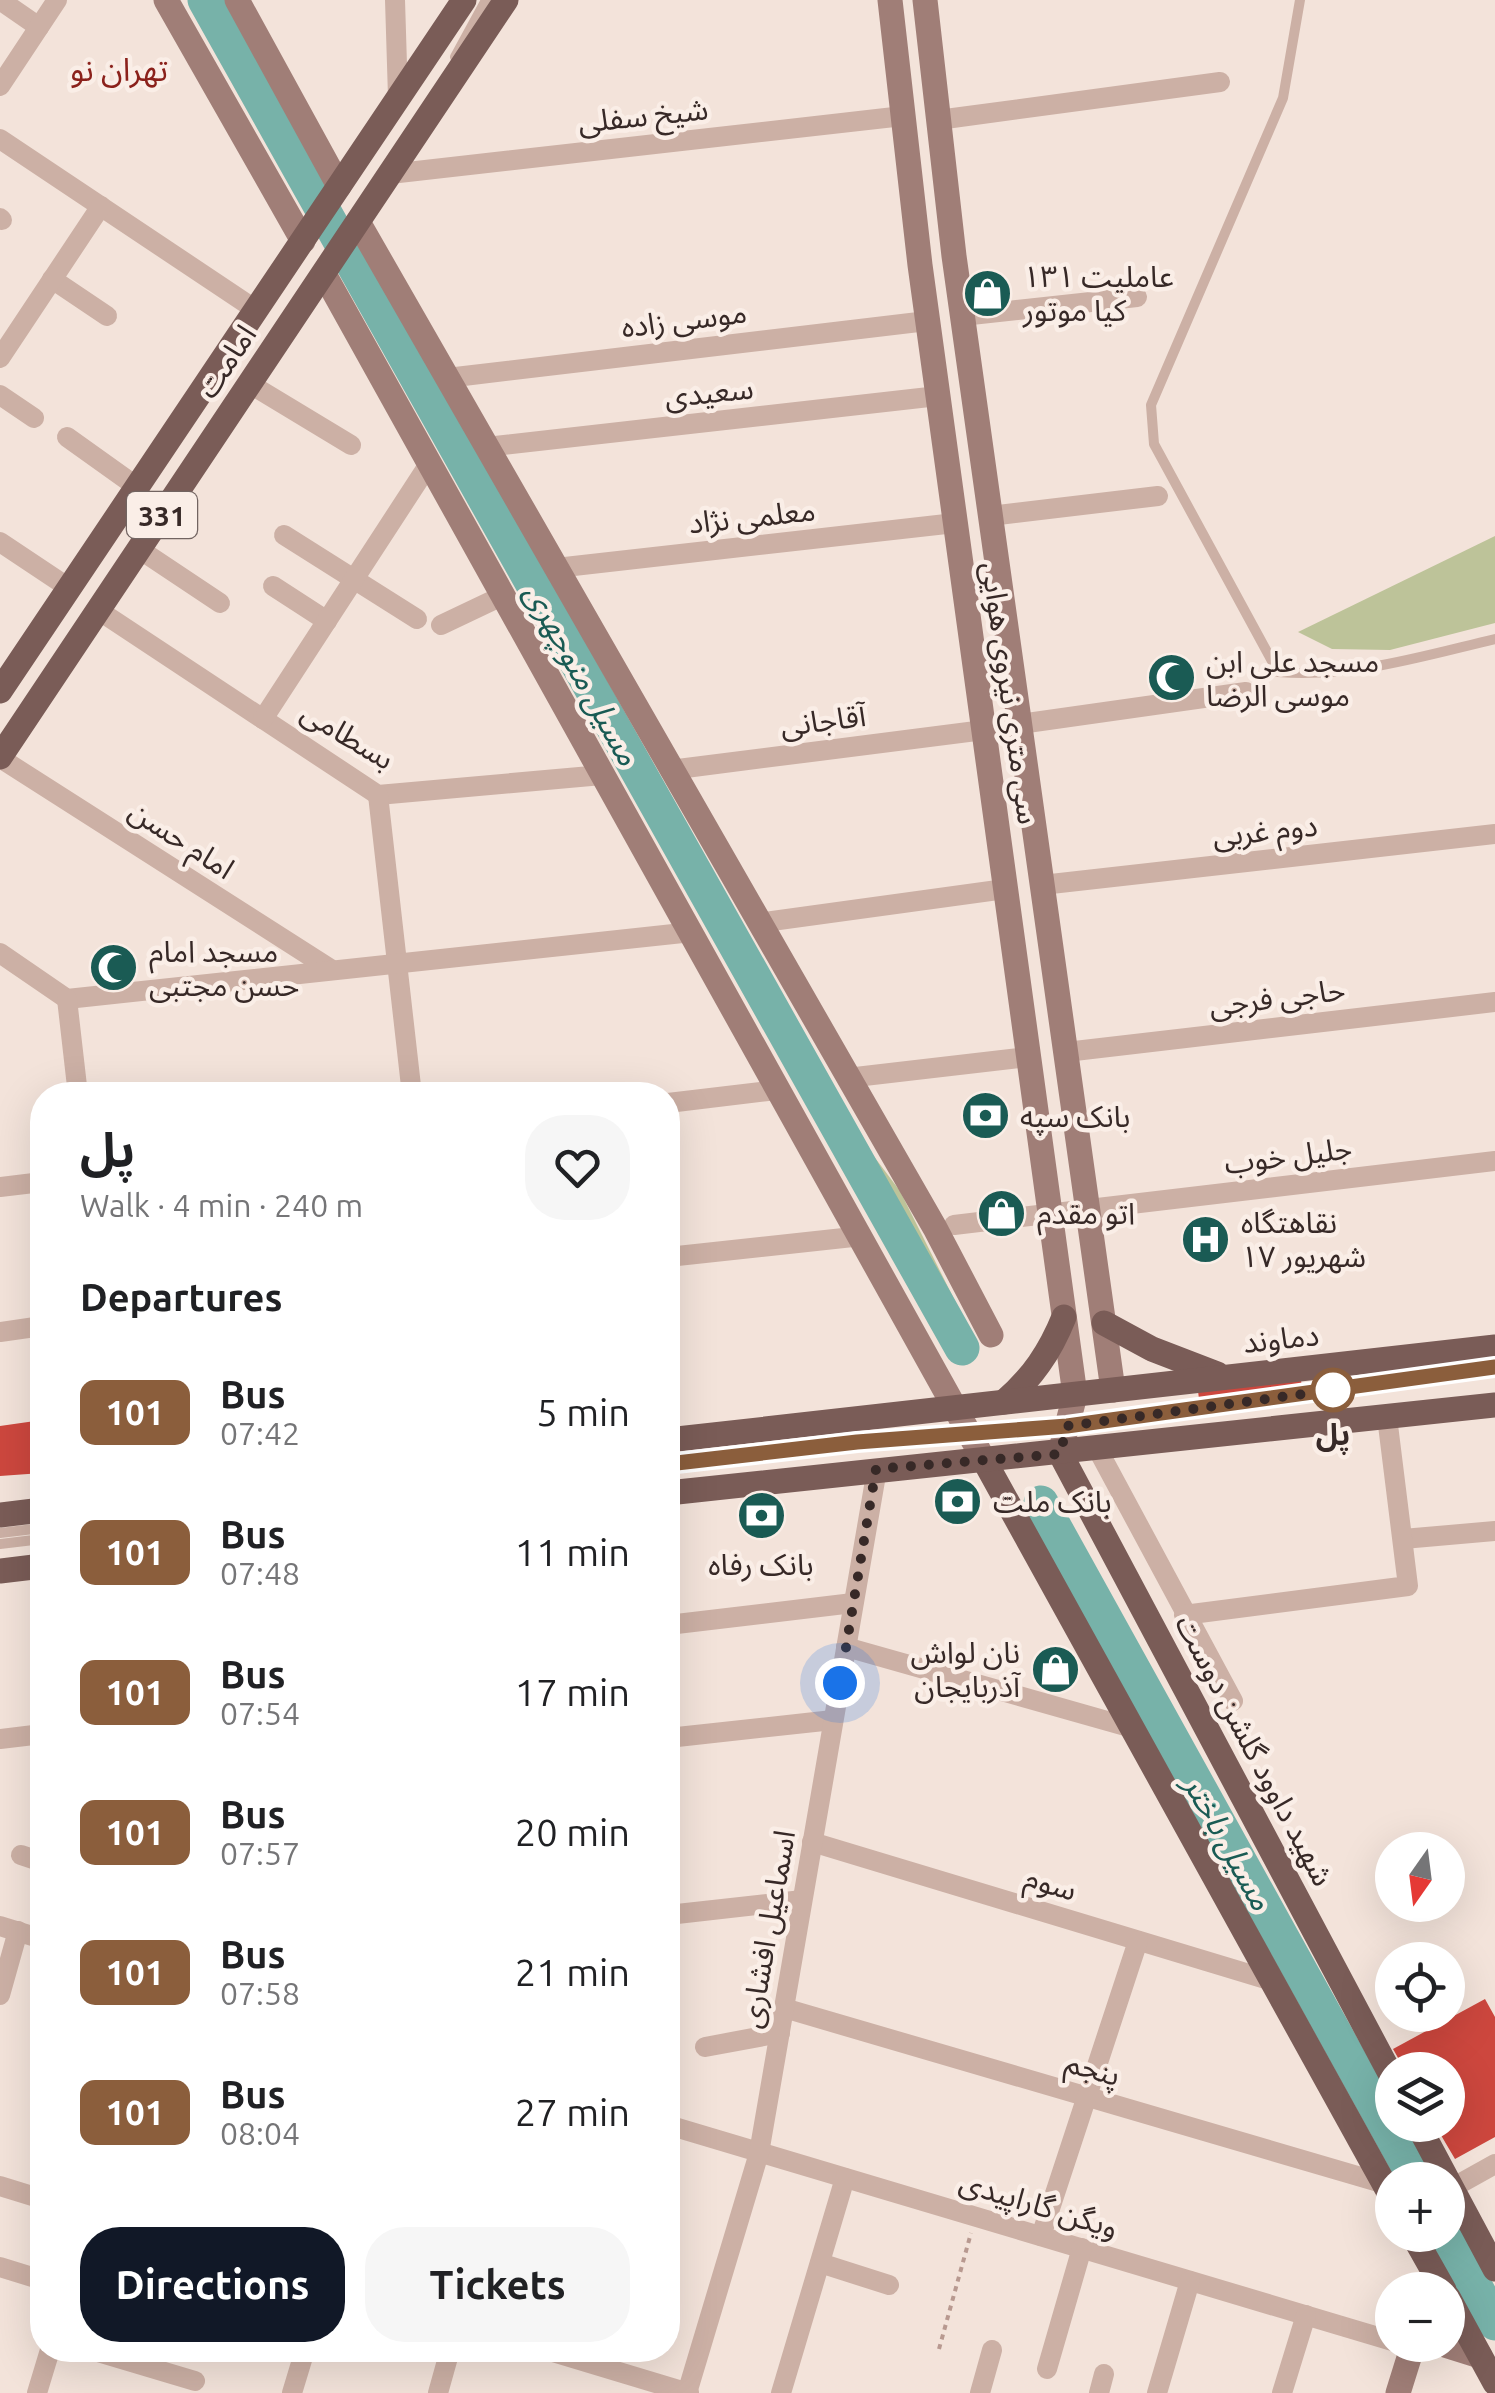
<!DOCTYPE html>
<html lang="en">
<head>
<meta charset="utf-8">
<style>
	:root { --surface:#fff; --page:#f6f6f6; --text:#202124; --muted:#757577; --accent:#111827 }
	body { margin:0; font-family:Ubuntu,"Noto Sans Arabic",sans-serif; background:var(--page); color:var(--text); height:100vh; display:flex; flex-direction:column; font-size:38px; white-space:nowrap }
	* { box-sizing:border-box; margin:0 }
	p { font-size:32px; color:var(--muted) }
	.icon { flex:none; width:55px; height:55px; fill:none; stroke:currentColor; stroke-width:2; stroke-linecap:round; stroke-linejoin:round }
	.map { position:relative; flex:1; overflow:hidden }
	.details { position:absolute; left:30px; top:1082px; width:650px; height:1280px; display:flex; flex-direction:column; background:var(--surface); border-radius:40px; box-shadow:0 10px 40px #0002 }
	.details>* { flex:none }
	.badge { padding:0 20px; border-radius:15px; font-size:35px; line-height:65px }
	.needle { width:65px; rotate:194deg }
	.tools { position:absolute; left:1375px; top:1832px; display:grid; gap:20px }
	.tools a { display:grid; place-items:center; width:90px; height:90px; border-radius:50%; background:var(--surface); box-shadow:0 10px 40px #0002; font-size:50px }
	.you { position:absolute; width:50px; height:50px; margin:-25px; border:8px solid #fff; border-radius:50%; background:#1a73e8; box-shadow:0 0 0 15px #1a73e833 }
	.map>.badge { position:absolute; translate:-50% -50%; box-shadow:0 0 0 5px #fff }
	h2 { padding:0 50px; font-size:38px; line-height:90px }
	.round { display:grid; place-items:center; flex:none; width:105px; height:105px; border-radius:40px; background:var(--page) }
	.overview { display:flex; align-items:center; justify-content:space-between; height:170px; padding:0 50px }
	h1 { font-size:48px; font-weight:700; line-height:75px }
	.action { display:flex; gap:20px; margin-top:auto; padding:20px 50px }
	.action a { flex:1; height:115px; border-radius:40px; background:var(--accent); color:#fff; font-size:40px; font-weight:700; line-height:115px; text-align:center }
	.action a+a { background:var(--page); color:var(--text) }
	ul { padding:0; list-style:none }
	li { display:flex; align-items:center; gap:30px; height:140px; padding:0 50px }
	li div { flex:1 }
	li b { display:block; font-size:38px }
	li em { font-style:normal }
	li .badge { min-width:110px; font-weight:700; text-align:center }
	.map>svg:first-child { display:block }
</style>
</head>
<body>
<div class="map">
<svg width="1495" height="2393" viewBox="0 0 1495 2393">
	<rect width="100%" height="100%" fill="#f3e3da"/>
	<g fill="#bdc399">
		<polygon points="1495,536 1495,623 1390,650 1332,649 1298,632"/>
		<polygon points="857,1134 900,1191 978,1347 949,1356 832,1147"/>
	</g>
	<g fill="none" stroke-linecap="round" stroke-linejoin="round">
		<g stroke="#77b2a9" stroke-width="35">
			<polyline points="205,0 962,1348"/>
			<polyline points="1041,1503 1416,2180"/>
			<polyline points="1447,2235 1495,2323"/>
		</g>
	</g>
	<g fill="#cd473e">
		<polygon points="1301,1380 1302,1389 1199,1399 1198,1391"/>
		<polygon points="42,1420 42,1473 0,1476 0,1426"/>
		<polygon points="1485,1999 1495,2017 1495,2137 1455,2159 1435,2125 1448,2125 1448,2070 1405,2070 1393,2049"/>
	</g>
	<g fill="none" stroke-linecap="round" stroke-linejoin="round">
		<polyline stroke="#b89990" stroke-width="4" stroke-dasharray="5 5" stroke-linecap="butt" points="939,2349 971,2233"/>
		<g stroke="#ccb0a5" stroke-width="10">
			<path d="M1300,0L1283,98L1151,405L1154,444L1278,672C1352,678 1423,656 1495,639"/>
			<polyline points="455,57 486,0"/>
			<polyline points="668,1464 857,1442 1067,1426 1495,1368"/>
			<polyline points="0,1533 42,1528"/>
			<polyline points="0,1544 42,1539"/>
		</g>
		<g stroke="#ccb0a5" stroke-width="20">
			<polyline points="0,0 39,27"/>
			<polyline points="395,0 398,97"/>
			<polyline points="0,86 57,0"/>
			<polyline points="938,120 1220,82"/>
			<polyline points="0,139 256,310"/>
			<polyline points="390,174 903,116"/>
			<polyline points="0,218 2,220"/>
			<polyline points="52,279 107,316"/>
			<polyline points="962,316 1137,297"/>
			<polyline points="0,358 101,206"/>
			<polyline points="447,378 927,321"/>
			<polyline points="250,384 351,445"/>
			<polyline points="0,395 34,418"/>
			<polyline points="67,437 137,487"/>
			<polyline points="486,447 938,396"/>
			<polyline points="990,516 1158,496"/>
			<polyline points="284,535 417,619"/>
			<polyline points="0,542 69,588"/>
			<polyline points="139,549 220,603"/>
			<polyline points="556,568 955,523"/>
			<polyline points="273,586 327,621"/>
			<polyline points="98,610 378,795 602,775"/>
			<polyline points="441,625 502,596"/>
			<polyline points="263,719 429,464"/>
			<polyline points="1020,724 1246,692"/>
			<polyline points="0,758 332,970"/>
			<polyline points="670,770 984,730"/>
			<polyline points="378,795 412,1095"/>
			<polyline points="1042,885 1495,834"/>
			<polyline points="758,923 1005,889"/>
			<polyline points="0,953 67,999 692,932"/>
			<polyline points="67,999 78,1095"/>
			<polyline points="1066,1052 1495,1002"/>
			<polyline points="847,1078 1028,1057"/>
			<polyline points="668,1103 777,1090"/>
			<polyline points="0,1187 42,1182"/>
			<polyline points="954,1225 1495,1161"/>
			<polyline points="668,1257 862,1236"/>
			<polyline points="0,1332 42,1326"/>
			<polyline points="1098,1450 1233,1701"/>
			<polyline points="1403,1539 1495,1531"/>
			<polyline points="1184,1615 1408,1586 1387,1417"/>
			<polyline points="668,1625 853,1603"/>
			<polyline points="846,1647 1132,1728"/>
			<polyline points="668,1738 833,1720"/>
			<polyline points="0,1739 42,1734"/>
			<polyline points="812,1842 1272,1981"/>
			<polyline points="21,1855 42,1862"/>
			<polyline points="668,1915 802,1900"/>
			<polyline points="0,1926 42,1939"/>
			<polyline points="0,1995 18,1931"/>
			<polyline points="784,2008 1385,2184"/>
			<polyline points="705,2047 780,2033"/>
			<polyline points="668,2125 1392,2341"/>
			<polyline points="0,2186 42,2199"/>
			<polyline points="1452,2188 1495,2164"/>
			<polyline points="1041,2236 1138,1941"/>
			<polyline points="820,2263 889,2285"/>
			<polyline points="0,2267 42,2280"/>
			<polyline points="91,2350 195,2381"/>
			<polyline points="546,2350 689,2393"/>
			<polyline points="1047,2369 1082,2248"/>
			<polyline points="37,2393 50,2350"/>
			<polyline points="292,2393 305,2350"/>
			<polyline points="438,2393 450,2350"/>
			<polyline points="687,2393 759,2153 877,1469"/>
			<polyline points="781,2393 845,2178"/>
			<polyline points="980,2393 992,2350"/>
			<polyline points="1099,2393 1104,2374"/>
			<polyline points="1157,2393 1190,2281"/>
			<polyline points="1282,2393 1306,2315"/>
		</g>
		<g stroke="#a07e77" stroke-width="25">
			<polyline points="166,0 303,241"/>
			<polyline points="237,0 339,186"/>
			<polyline points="890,0 920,265 1075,1395 1060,1453"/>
			<polyline points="925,0 954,256 1113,1390"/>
			<polyline points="358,222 935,1228 991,1335"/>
			<polyline points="324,274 984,1460"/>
			<polyline points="1445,2345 1480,2356"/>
			<polyline points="1398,2393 1413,2345"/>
		</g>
		<g stroke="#7a5c57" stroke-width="25">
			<polyline points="0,691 464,0"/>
			<polyline points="0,757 506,0"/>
			<polyline points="1104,1323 1152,1349 1217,1374"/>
			<path d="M1004,1402C1032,1378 1050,1352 1064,1317"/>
			<polyline points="668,1440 1495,1347"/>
			<polyline points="1060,1453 1392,2077"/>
			<polyline points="984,1460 1392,2198"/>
			<polyline points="668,1493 1495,1405"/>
			<polyline points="0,1515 42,1510"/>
			<polyline points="0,1571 42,1566"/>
			<polyline points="1418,2125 1495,2269"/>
			<polyline points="1413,2235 1444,2290"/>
			<polyline points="1448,2297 1495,2383"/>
		</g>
	</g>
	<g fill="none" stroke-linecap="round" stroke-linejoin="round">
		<defs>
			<polyline id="line" points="668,1464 857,1442 1067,1426 1495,1367"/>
		</defs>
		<use href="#line" stroke="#fff" stroke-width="22"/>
		<use href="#line" stroke="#8b5e3c" stroke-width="15"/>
		<polyline stroke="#372927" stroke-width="10" stroke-dasharray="0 18" points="840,1683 876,1469 1060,1454 1067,1426 1333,1390"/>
	</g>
	<defs>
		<symbol id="shop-disc" viewBox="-11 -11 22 22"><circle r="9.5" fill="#1a5b54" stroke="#faeee7"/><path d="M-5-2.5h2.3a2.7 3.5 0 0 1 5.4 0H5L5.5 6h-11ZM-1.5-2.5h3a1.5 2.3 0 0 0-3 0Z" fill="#fff"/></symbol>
		<symbol id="mosque-disc" viewBox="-11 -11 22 22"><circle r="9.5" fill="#1a5b54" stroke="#faeee7"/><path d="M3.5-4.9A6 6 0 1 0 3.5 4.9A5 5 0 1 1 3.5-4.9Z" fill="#fff"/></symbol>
		<symbol id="bank-disc" viewBox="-11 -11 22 22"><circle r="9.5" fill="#1a5b54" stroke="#faeee7"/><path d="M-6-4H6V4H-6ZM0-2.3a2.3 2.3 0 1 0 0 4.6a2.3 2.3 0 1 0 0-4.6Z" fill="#fff"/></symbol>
		<symbol id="hospital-disc" viewBox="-11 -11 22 22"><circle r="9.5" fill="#1a5b54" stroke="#faeee7"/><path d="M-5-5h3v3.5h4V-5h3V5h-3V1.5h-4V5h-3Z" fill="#fff"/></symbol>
	</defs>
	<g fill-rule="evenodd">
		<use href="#shop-disc" x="960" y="266" width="55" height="55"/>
		<use href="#mosque-disc" x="1144" y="650" width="55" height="55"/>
		<use href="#mosque-disc" x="86" y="940" width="55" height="55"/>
		<use href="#bank-disc" x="958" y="1088" width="55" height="55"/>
		<use href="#shop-disc" x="974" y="1186" width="55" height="55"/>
		<use href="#hospital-disc" x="1178" y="1212" width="55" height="55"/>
		<use href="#bank-disc" x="930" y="1474" width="55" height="55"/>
		<use href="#bank-disc" x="734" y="1488" width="55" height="55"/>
		<use href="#shop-disc" x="1028" y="1642" width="55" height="55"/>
	</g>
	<circle fill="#fff" stroke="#8b5e3c" stroke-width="5" cx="1333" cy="1390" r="20"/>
	<g text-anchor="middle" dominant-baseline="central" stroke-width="9" stroke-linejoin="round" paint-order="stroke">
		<rect fill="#faeee7" stroke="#726461" stroke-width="2.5" x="127" y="492" width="70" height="46" rx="8"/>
		<g font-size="28" font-weight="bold" fill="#372927">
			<text x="162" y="515">331</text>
		</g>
		<g font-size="30" fill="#372927" stroke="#faeee7">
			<text transform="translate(643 115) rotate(-6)">شیخ سفلی</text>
			<text transform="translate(684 319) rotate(-7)">موسی زاده</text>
			<text transform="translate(226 361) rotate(-56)">امامت</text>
			<text transform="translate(709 392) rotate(-6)">سعیدی</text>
			<text transform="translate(752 516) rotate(-6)">معلمی نژاد</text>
			<text transform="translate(1011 693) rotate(82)">سی متری نیروی هوایی</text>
			<text transform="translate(823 720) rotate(-7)">آقاجانی</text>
			<text transform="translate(348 735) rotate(31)">بسطامی</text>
			<text transform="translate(1265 830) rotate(-6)">دوم غربی</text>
			<text transform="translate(182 839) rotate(33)">امام حسن</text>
			<text transform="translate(1277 997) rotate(-7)">حاجی فرجی</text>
			<text transform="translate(1288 1155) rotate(-7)">جلیل خوب</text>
			<text transform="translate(1281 1338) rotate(-6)">دماوند</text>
			<text transform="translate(1255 1750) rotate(62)">شهید داوود گلشن دوست</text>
			<text transform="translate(1051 1883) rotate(17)">سوم</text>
			<text transform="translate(767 1929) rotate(-80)">اسماعیل افشاری</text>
			<text transform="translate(1093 2068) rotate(16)">پنجم</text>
			<text transform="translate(1039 2204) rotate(17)">ویگن گاراپیدی</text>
		</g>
		<g font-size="30" fill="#372927" stroke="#faeee7" text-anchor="start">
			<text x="1023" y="276">عاملیت ۱۳۱<tspan x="1023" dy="34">کیا موتور</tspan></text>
			<text x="1206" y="661">مسجد علی ابن<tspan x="1206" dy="34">موسی الرضا</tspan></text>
			<text x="149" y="951">مسجد امام<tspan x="149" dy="34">حسن مجتبی</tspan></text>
			<text x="1020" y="1116">بانک سپه</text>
			<text x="1037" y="1213">اتو مقدم</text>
			<text x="1241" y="1222">نقاهتگاه<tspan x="1241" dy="34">۱۷ شهریور</tspan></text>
			<text x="993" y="1501">بانک ملت</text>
			<text x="761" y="1564" text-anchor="middle">بانک رفاه</text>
			<text x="1020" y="1652" text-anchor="end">نان لواش<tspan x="1020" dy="34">آذربایجان</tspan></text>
		</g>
		<g font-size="30" font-weight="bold" fill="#372927" stroke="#faeee7">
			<text x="1333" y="1434">پل</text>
		</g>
		<g font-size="32" fill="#8b211b" stroke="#faeee7">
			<text x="119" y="69">تهران نو</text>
		</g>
		<g font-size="32" font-style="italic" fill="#1a5b54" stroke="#faeee7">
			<text transform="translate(583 674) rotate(61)">مسیل منوچهری</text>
			<text transform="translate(1229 1842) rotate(61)">مسیل باختر</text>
		</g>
	</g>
</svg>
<div class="tools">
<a><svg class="needle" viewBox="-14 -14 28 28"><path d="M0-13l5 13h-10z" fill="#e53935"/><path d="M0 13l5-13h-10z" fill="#757577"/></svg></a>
<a><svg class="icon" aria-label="locate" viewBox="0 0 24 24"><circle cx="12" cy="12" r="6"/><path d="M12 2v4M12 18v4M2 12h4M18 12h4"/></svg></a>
<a><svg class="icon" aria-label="layers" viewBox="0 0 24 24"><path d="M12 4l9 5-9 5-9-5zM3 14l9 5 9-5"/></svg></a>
<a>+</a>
<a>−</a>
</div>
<div class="you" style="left:840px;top:1683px"></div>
<section class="details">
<div class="overview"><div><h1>پل</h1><p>Walk · 4 min · 240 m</p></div><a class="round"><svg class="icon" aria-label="heart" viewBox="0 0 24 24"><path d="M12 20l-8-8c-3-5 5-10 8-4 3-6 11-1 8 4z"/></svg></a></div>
<h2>Departures</h2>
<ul>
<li><span class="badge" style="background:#8b5e3c;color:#fff">101</span><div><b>Bus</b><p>07:42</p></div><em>5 min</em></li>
<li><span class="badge" style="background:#8b5e3c;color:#fff">101</span><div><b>Bus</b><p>07:48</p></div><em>11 min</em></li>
<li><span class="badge" style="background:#8b5e3c;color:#fff">101</span><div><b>Bus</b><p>07:54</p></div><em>17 min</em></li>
<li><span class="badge" style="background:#8b5e3c;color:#fff">101</span><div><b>Bus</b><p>07:57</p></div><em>20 min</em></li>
<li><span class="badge" style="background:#8b5e3c;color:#fff">101</span><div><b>Bus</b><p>07:58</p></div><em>21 min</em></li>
<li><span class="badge" style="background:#8b5e3c;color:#fff">101</span><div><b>Bus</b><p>08:04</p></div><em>27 min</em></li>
</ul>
<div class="action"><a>Directions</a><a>Tickets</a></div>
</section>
</div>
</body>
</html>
